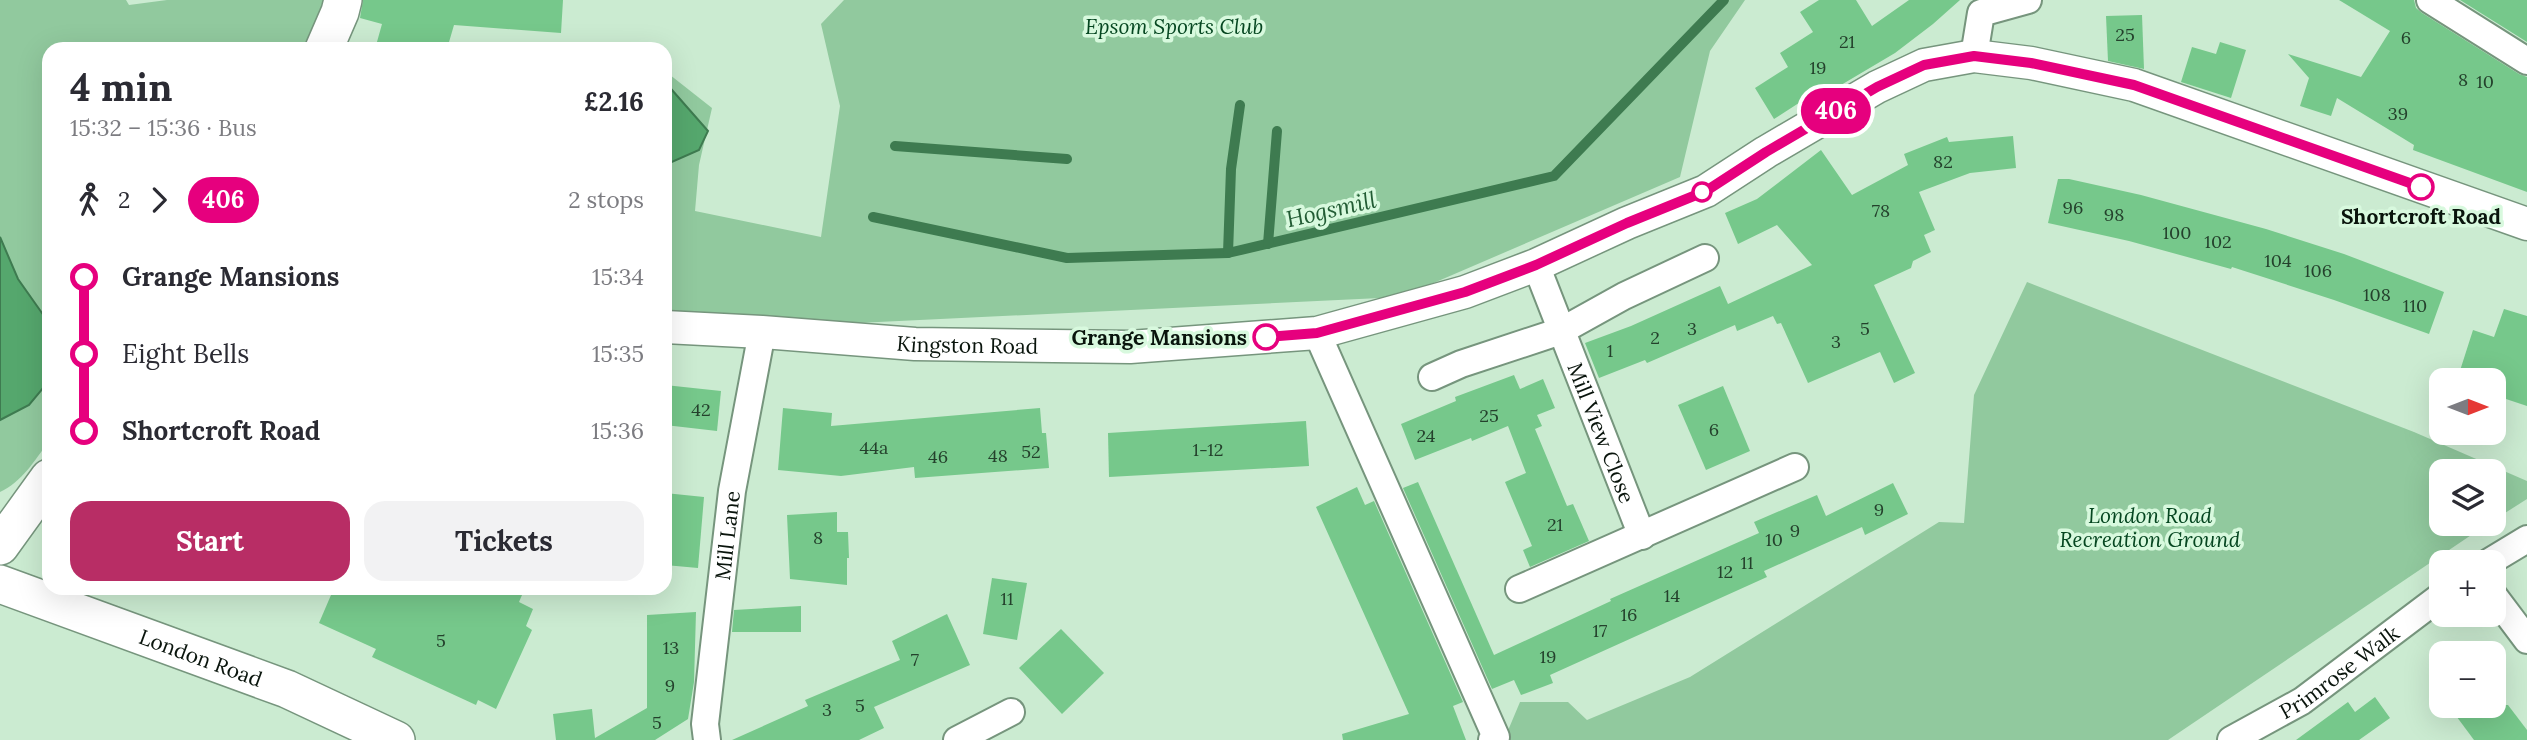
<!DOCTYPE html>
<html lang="en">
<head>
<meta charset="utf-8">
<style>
	:root { --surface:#fff; --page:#f2f2f3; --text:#2b2b33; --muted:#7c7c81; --accent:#b82d65 }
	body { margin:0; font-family:Lora,serif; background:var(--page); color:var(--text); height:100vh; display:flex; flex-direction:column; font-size:26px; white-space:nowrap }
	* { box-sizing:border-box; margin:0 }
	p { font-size:23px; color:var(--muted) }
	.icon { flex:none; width:38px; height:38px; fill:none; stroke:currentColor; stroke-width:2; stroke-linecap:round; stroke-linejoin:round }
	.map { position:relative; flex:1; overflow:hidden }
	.panel { position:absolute; left:42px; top:42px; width:630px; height:553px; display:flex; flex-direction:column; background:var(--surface); border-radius:21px; box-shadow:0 7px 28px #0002 }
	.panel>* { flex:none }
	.badge { padding:0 14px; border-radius:23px; font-size:24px; line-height:46px }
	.needle { width:46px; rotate:90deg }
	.fabs { position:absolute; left:2429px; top:368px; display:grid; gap:14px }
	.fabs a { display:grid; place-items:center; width:77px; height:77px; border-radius:14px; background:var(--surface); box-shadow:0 7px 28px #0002; font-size:35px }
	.map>.badge { position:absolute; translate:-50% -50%; box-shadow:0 0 0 4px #fff }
	.legs { display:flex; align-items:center; gap:10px; height:77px; padding:0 28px; font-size:23px }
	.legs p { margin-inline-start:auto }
	.summary { display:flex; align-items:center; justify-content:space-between; height:119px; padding:0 28px }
	h1 { font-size:38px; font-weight:700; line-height:52px }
	.primary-button { display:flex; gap:14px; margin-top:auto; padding:14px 28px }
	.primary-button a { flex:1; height:80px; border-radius:21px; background:var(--accent); color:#fff; font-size:28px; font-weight:700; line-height:80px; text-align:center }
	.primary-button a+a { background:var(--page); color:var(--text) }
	ul { padding:0 28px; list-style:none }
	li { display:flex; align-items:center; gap:24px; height:77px; font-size:26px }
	li i { display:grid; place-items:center; width:10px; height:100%; margin:0 9px; background:currentColor }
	li i::after { content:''; width:18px; height:18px; margin:-9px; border:5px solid; border-radius:50%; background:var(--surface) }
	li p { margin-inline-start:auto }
	li:first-child i { background:linear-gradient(#0000 50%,currentColor 0) }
	li:last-child i { background:linear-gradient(currentColor 50%,#0000 0) }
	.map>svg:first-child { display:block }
</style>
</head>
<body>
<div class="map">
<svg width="2527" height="740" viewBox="0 0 2527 740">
	<rect width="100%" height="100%" fill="#cbebd1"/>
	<g fill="#91c99e">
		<path d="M0,0H126L129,5L167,0H323L314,49H49V441C35,460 22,482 0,492Z"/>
		<polygon points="844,0 1745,0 1710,51 1680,177 1401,297 816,325 665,313 665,71 712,108 699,165 695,211 821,237 840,106 821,24"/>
		<polygon points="2027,282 2414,432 2527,481 2527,499 2494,520 2494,471 2441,471 2441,523 2489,523 2168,740 1504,740 1520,702 1568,702 1587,720 1690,677 1939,522 1964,523 1974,395"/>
	</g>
	<g fill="#55a76d" stroke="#3e7b50" stroke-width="2">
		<polygon points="665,82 708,131 699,150 665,165"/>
		<polygon points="0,237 18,279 49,323 49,381 29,405 0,420"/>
	</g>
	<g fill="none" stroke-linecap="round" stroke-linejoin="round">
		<g stroke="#3e7b50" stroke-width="10">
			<polyline points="895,146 1067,159"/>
			<polyline points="873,217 1067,258 1228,253 1554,176 1724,0"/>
			<polyline points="1268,244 1277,131"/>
			<polyline points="1228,253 1231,169 1240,105"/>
		</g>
	</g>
	<g fill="#76c88b">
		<polygon points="363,0 563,0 561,33 454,25 447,49 375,49 382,24 360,18"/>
		<polygon points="1819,0 1856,0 1872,26 1909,0 1960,0 1933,24 1895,53 1809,104 1805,99 1774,119 1755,88 1788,67 1780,53 1813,32 1800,12"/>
		<polygon points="2339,0 2414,0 2416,8 2422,13 2519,74 2527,77 2527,192 2413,150 2414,145 2337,98 2331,116 2300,106 2309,78 2288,54 2361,77 2390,31"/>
		<polygon points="2460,0 2527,0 2527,42"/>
		<polygon points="2142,15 2144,69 2108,61 2106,16"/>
		<polygon points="2220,42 2246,50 2231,98 2181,82 2192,47 2216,54"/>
		<polygon points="2013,136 2016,168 1970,173 1919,192 1935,230 1924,235 1931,252 1913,261 1911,268 1874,285 1915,373 1894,383 1880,352 1808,383 1781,323 1777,324 1773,316 1737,331 1735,325 1647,363 1645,360 1599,378 1585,343 1631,326 1720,286 1728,304 1812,265 1777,225 1738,244 1725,213 1757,199 1821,150 1852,195 1908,165 1904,154 1947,137 1949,142"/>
		<polygon points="2058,179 2069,179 2141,195 2266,229 2344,254 2444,292 2429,334 2334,300 2232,267 2231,269 2129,241 2048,223"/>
		<polygon points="2504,309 2527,316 2527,406 2494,395 2494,380 2457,380 2473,330 2494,337"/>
		<polygon points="1514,375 1520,389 1543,379 1555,408 1537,415 1542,426 1535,429 1567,506 1573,504 1589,541 1530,567 1523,550 1532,546 1505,482 1526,473 1508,426 1472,441 1471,438 1415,460 1401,424 1456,401 1455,397"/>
		<polygon points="665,385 721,391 717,431 665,425"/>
		<polygon points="1723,386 1750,451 1706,470 1678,405"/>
		<polygon points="783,408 832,413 831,426 1040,408 1042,433 1046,433 1049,468 915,478 914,467 841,476 778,470"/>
		<polygon points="1306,421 1309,466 1109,477 1108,433"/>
		<polygon points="1418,482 1494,655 1611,601 1610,599 1759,533 1754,522 1817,495 1826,516 1893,483 1908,514 1865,535 1862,527 1764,571 1767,577 1550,675 1553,683 1521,695 1514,680 1492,689 1403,488"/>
		<polygon points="1357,487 1365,505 1374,501 1463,702 1453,706 1466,740 1343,740 1342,734 1409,714 1316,507"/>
		<polygon points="665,493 704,497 698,568 665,565"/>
		<polygon points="837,512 837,532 848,532 849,558 847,558 847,585 790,579 787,515"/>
		<polygon points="992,578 1027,583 1017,640 983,634"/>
		<polygon points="334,588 525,588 519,602 533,609 526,626 532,630 496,709 478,700 476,705 372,657 376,649 319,623"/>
		<polygon points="801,606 801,632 732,632 734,610"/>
		<polygon points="696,612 694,682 688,719 655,740 556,740 553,714 592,709 595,738 647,708 647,615"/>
		<polygon points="947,614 970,665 874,707 884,728 859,740 732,740 808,706 805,700 900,660 892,641"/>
		<polygon points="1061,629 1104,673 1062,714 1019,668"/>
		<polygon points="2375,697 2390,718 2359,740 2296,740 2348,702 2355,712"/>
		<polygon points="2448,705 2508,705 2527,730 2527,740 2474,740"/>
	</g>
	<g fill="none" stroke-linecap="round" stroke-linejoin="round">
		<defs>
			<g id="minor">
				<polyline points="2430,0 2527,61"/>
				<polyline points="1974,56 1981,13 2028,0"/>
				<path id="s1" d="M1536,265L1642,536"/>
				<polyline points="1317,333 1496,737 1492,740"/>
				<polyline points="1432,377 1461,364 1561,331 1624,296 1705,258"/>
				<polyline points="2489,562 2527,539"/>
				<polyline points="1519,589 1795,467"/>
				<polyline points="2494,596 2527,640"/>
				<path id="s2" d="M707,740L705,724L732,491L762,332"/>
				<polyline points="957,740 1011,712"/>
				<path id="s3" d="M2231,740L2302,701L2441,596"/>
			</g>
			<g id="tertiary">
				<path id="s4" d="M665,327L762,332L915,344L1130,347L1317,333L1465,292L1536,265L1627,223L1706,191L1766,152L1877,87L1924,65L1974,56L2031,63L2134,85L2527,224"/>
			</g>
			<g id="secondary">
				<polyline points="324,49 340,12 343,0"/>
				<polyline points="0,546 49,478"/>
				<path id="s5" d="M0,584L287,689L396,740"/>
			</g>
		</defs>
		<use href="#minor" stroke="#76957d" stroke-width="30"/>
		<use href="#tertiary" stroke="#76957d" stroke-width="35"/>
		<use href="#secondary" stroke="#76957d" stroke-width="40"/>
		<use href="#minor" stroke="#fff" stroke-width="26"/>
		<use href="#tertiary" stroke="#fff" stroke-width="32"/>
		<use href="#secondary" stroke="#fff" stroke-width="37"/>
	</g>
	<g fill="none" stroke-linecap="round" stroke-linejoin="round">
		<defs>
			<polyline id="line-1" points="1266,337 1317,333 1465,292 1536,265 1627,223 1706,191 1766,152 1877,87 1924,65 1974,56 2031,63 2134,85 2421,187"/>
		</defs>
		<use href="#line-1" stroke="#fff" stroke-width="16"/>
		<use href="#line-1" stroke="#e6007e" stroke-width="10"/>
	</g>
	<g fill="#fff" stroke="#e6007e" stroke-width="3.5">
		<circle cx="2421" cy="187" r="12"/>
		<circle cx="1702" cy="192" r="9"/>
		<circle cx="1266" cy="337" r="12"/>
	</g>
	<g text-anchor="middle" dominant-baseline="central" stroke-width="7" stroke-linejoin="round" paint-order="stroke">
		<g font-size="18" fill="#24412c">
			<text x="2125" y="34">25</text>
			<text x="2406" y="37">6</text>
			<text x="1847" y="41">21</text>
			<text x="1818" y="67">19</text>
			<text x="2463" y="79">8</text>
			<text x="2485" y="81">10</text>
			<text x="2398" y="113">39</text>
			<text x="1943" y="161">82</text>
			<text x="2073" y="207">96</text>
			<text x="1881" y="210">78</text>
			<text x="2114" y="214">98</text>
			<text x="2177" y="232">100</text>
			<text x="2218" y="241">102</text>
			<text x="2278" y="260">104</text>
			<text x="2318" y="270">106</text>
			<text x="2377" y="294">108</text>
			<text x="2415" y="305">110</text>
			<text x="1692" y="328">3</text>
			<text x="1865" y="328">5</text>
			<text x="1655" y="337">2</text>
			<text x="1836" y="341">3</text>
			<text x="1610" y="350">1</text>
			<text x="701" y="409">42</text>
			<text x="1489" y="415">25</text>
			<text x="1714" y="429">6</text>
			<text x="1426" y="435">24</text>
			<text x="874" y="447">44a</text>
			<text x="1208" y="449">1-12</text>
			<text x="1031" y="451">52</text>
			<text x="998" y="455">48</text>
			<text x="938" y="456">46</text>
			<text x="1879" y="509">9</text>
			<text x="1555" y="524">21</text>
			<text x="1795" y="530">9</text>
			<text x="818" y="537">8</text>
			<text x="1774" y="539">10</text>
			<text x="1747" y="562">11</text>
			<text x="1725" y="571">12</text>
			<text x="1672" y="595">14</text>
			<text x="1007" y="598">11</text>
			<text x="1629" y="614">16</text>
			<text x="1600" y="630">17</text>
			<text x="441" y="640">5</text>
			<text x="671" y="647">13</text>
			<text x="1548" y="656">19</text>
			<text x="915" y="659">7</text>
			<text x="670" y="685">9</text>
			<text x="860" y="705">5</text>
			<text x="827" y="709">3</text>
			<text x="657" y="722">5</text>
		</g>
		<g font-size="21" font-style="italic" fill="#054620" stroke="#d8f9de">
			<text x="1174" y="26">Epsom Sports Club</text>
			<text x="2150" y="515">London Road<tspan x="2150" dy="24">Recreation Ground</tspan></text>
		</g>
		<g font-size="21" font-weight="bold" fill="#09140c" stroke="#d8f9de">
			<text x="2421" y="216">Shortcroft Road</text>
			<text x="1247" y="337" text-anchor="end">Grange Mansions</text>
		</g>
		<g font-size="21" fill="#09140c" stroke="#d8f9de">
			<text stroke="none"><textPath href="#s4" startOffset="303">Kingston Road</textPath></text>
			<text stroke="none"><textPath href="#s1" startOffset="180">Mill View Close</textPath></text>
			<text stroke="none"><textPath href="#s2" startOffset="206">Mill Lane</textPath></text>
			<text stroke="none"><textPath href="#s5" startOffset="214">London Road</textPath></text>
			<text stroke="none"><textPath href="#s3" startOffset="128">Primrose Walk</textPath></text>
		</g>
		<g font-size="23" font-style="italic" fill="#225c34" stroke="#d8f9de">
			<text transform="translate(1331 209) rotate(-13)">Hogsmill</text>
		</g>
	</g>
</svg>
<div class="fabs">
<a><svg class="needle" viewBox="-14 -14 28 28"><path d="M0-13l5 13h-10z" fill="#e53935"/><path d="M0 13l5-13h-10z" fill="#7c7c81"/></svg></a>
<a><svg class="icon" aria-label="layers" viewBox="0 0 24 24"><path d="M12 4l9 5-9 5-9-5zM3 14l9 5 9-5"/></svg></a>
<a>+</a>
<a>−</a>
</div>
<b class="badge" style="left:1836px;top:111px;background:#e6007e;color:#fff">406</b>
<section class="panel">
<div class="summary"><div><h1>4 min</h1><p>15:32 – 15:36 · Bus</p></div><b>£2.16</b></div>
<div class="legs"><svg class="icon" aria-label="walk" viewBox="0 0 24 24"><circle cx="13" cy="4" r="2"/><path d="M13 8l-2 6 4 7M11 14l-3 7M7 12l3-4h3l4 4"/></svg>2<svg class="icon" aria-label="forward" viewBox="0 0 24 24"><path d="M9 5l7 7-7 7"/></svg><b class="badge" style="background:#e6007e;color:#fff">406</b><p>2 stops</p></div>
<ul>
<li><i style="color:#e6007e"></i><b>Grange Mansions</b><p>15:34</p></li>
<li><i style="color:#e6007e"></i><span>Eight Bells</span><p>15:35</p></li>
<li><i style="color:#e6007e"></i><b>Shortcroft Road</b><p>15:36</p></li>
</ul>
<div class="primary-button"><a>Start</a><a>Tickets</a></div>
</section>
</div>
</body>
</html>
